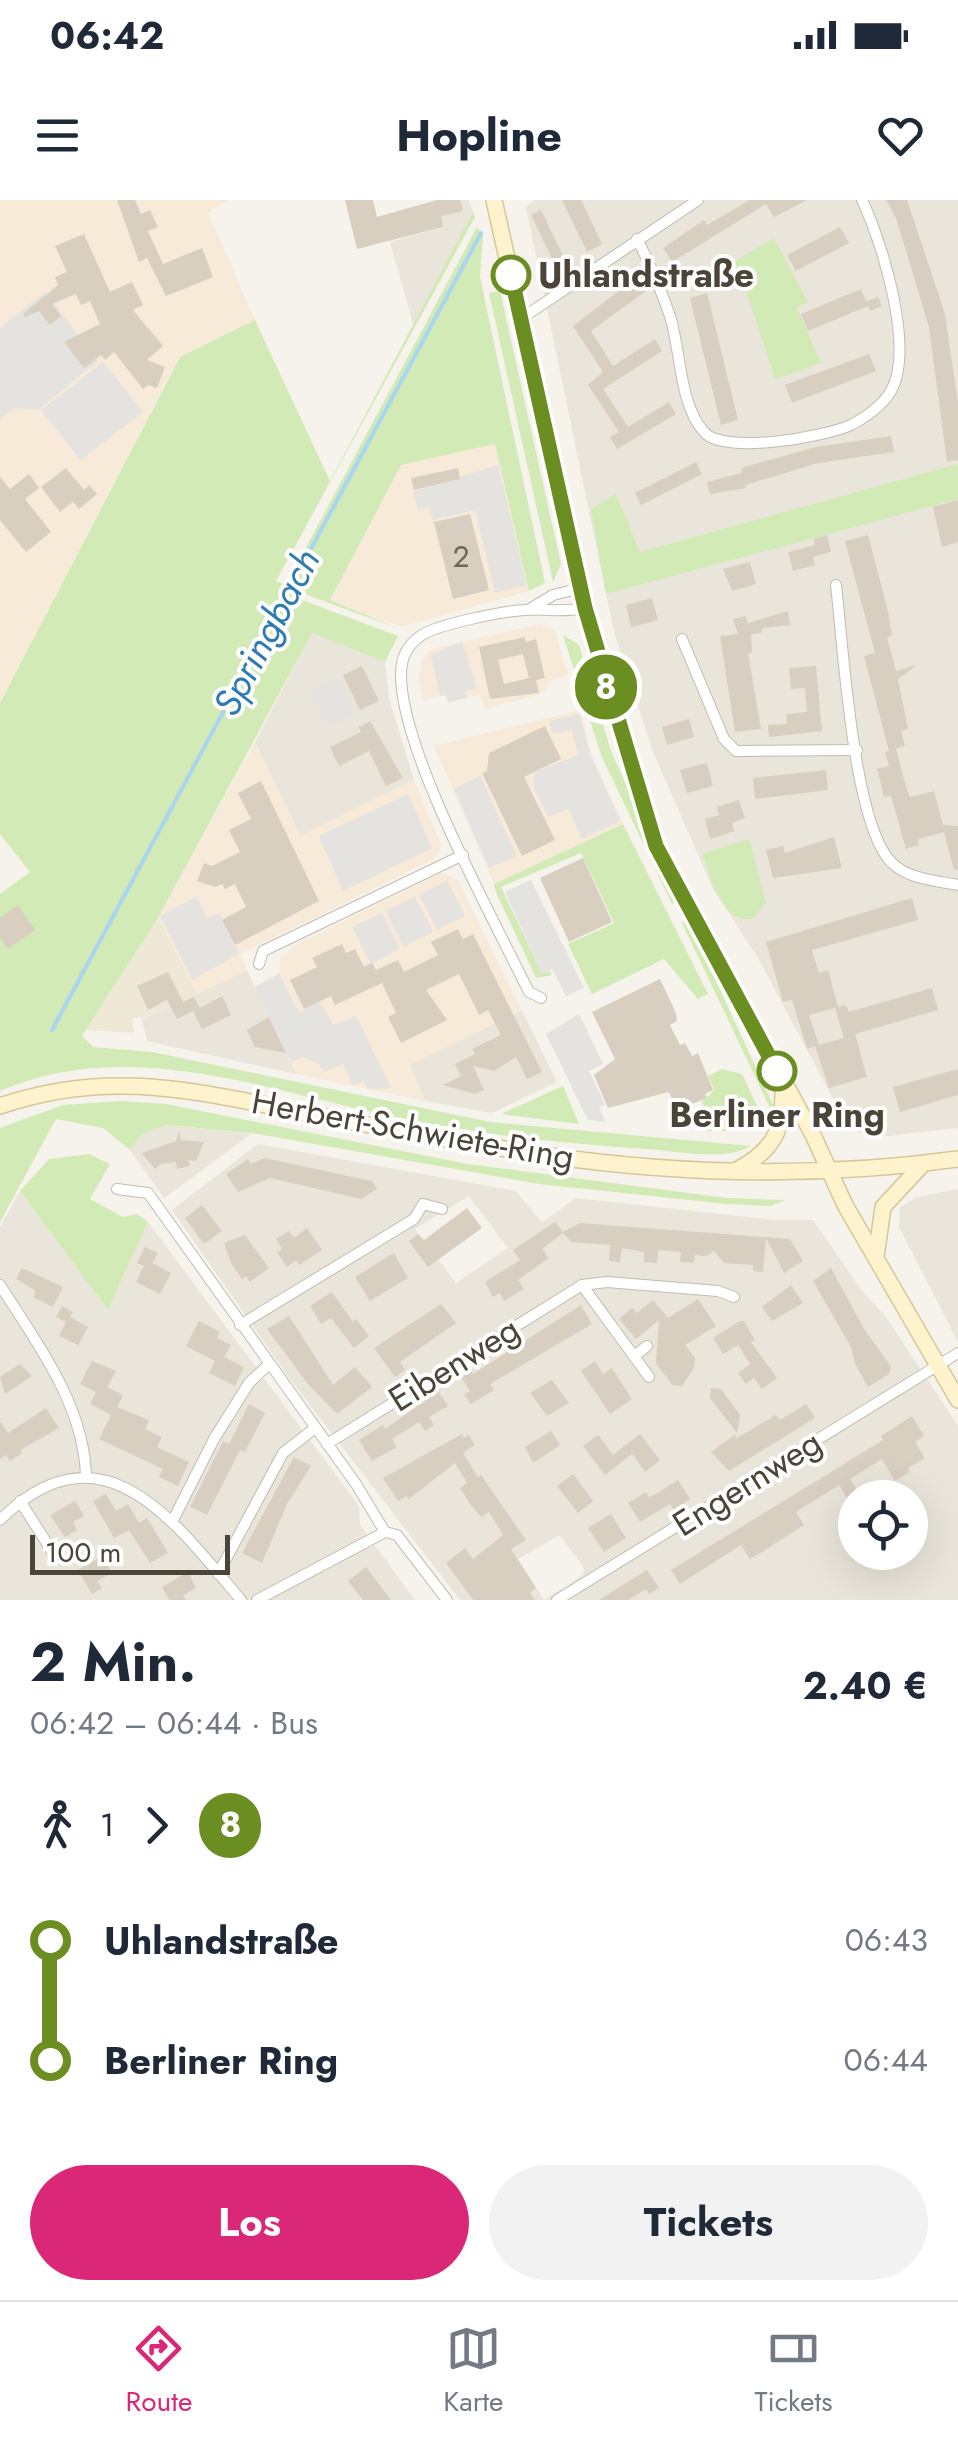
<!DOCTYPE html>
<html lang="de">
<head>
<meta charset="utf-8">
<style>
	:root { --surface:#fff; --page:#f2f2f3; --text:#1f2937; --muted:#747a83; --line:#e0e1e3; --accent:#db2777 }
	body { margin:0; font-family:Jost,sans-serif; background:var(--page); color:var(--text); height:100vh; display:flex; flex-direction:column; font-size:38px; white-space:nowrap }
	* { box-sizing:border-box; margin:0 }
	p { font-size:32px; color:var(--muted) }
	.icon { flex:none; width:55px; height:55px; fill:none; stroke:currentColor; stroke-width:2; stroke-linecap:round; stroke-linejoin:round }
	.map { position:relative; height:1400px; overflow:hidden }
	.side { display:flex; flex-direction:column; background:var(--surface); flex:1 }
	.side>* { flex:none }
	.badge { padding:0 20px; border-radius:32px; font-size:35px; line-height:65px }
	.buttons { position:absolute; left:838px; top:1280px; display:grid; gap:20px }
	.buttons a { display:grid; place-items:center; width:90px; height:90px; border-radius:50%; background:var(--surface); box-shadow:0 10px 40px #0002; font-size:50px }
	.scale { position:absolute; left:30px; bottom:25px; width:200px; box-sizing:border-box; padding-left:10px; border:5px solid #4b4439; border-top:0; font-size:28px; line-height:35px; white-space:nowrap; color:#4b4439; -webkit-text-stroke:8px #fff; paint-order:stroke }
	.map>.badge { position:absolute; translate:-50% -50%; box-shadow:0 0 0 5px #fff }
	.legs { display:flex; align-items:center; gap:15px; height:110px; padding:0 30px; font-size:32px }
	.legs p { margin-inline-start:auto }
	.summary { display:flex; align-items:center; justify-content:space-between; height:170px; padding:0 30px }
	h1 { font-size:55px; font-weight:700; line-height:75px }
	.button { display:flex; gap:20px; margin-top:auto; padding:20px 30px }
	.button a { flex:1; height:115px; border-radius:60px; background:var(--accent); color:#fff; font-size:40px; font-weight:700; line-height:115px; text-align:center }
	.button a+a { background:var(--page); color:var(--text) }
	ul { padding:0 30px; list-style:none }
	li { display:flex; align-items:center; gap:35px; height:120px; font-size:38px }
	li i { display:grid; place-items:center; width:15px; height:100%; margin:0 12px; background:currentColor }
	li i::after { content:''; width:25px; height:25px; margin:-12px; border:8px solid; border-radius:50%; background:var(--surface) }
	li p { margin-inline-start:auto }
	li:first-child i { background:linear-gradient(#0000 50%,currentColor 0) }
	li:last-child i { background:linear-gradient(currentColor 50%,#0000 0) }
	.status { display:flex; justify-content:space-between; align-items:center; height:70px; padding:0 50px; background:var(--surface); direction:ltr }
	.status svg { height:28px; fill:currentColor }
	header { display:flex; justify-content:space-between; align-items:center; height:130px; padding:0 30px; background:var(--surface); font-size:45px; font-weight:700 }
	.dock { display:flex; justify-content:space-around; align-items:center; height:140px; border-top:2px solid var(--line); background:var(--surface); font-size:28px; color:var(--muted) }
	.dock a { display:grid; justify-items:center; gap:5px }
	.dock .current { color:var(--accent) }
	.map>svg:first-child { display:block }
</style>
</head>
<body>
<div class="status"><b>06:42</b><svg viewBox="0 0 49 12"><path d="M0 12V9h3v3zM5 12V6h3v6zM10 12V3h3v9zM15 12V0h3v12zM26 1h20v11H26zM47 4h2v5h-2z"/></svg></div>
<header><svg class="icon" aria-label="menu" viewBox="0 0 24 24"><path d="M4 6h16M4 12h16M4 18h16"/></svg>Hopline<svg class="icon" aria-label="heart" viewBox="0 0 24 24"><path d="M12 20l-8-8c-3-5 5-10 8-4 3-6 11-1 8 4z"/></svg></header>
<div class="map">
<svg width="958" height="1400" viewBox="0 0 958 1400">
	<rect width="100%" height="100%" fill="#f6f3ec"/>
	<g fill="#eae5da" fill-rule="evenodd">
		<polygon points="437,0 469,0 473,12 414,127 390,42 443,27"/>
		<polygon points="535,0 958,0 958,928 879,937 863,935 847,925 759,760 712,687 652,549 614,432 526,7"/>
		<polygon points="312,433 385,462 389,498 414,580 300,636 255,542"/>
		<polygon points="247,770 296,874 147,841 142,819"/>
		<polygon points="522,810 557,882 492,913 425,901 409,865"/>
		<polygon points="168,925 251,934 164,998 130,950 143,933"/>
		<path d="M258,944L516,991L542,1023L575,998L775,1020H813L863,1092L886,1117L958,1226V1400H460L289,1178L172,1010ZM469,996L508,1048L456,1083L415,1029ZM855,1298H910V1352H855ZM560,1335L584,1368L583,1375L544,1400L518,1359Z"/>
		<polygon points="958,989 958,1142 899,1027 900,1007 917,997"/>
		<polygon points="20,991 108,1110 148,1022 359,1306 360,1325 415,1400 0,1400 0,1027"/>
	</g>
	<g fill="#f7ead8">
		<polygon points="0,0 230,0 208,12 255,120 179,157 0,503"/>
		<polygon points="495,244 529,391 401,427 329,401 401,265"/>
		<polygon points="540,424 555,431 568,475 550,480 544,493 485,509 480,495 448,502 445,495 423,501 419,480 422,460 431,449"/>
		<polygon points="580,510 590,550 623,624 494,684 434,546"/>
		<polygon points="255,542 300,636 414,580 441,644 439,652 434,659 240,754 247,770 198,794 158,718"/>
		<polygon points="441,673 458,680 522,810 410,865 425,901 296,874 255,786 280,772 280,760 294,746"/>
	</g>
	<polygon fill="#efe8d6" points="158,718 198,794 143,818 132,818 134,833 86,830"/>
	<g fill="#d2eab5">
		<path d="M473,12L475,17L276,381L286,385L477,27L483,36L480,77L545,383L529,391L495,244L401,265L330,400L400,429L299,392V399L398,436L385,462L312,433L158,718L82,836L93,847L152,852L490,922L751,946C725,962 676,951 646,949C562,944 479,934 396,917C267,891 129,835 0,891V694L30,672L0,634V503L180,157L255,120L330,281Z"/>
		<polygon points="774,38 808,102 797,107 821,163 775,179 741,76 732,63"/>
		<polygon points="500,91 561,364 553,382 489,93"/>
		<polygon points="958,264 958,299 606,394 591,309 616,294 640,352"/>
		<polygon points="563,435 579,445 611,551 678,700 672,704 601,555"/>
		<polygon points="623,624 708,794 698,799 664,759 592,794 568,744 614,723 581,653 501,687 542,774 550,771 552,775 536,778 496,692 494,684"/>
		<path d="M749,639L766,703L752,719C720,723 712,677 702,654Z"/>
		<polygon points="687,718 774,907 769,932 770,908 682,723"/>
		<polygon points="722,869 742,874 759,910 759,922 750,931 700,931 694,916 706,911 702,902 714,890 708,876"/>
		<polygon points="563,886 579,924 501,914"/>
		<polygon points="122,901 166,904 468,964 727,998 785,1000 771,1006 726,1004 539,984 258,934 168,925 143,933 130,950 103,928 56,919 0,1022 0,928 63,905"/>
		<polygon points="89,954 110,964 90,999 123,1017 137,1014 148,1022 108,1110 20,991 49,959"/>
	</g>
	<g fill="#e5e3e0">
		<polygon points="45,92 98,161 38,210 14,208 0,219 0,128"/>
		<polygon points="103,162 143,212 81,260 41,210"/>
		<polygon points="498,265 527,385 495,393 475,310 433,320 429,307 418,310 413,292"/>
		<polygon points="462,441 477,488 465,491 467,498 448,502 446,495 440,496 431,455"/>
		<polygon points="338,478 355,514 328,527 311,490"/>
		<polygon points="580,514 589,551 620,621 582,639 568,609 548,617 534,588 535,572 578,555 572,530 553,534 549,521"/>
		<polygon points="480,576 517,656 489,668 454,589"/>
		<polygon points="408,594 432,648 343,691 319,636"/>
		<polygon points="531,680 584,788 566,796 552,769 542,774 505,692"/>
		<polygon points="447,681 465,716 437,730 419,695"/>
		<polygon points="197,696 207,718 219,713 239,754 192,780 160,716"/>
		<polygon points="415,697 433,732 403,747 386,711"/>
		<polygon points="382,713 400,749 371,764 352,727"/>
		<polygon points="280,774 299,812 319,802 334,825 356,816 391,888 367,889 364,881 353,886 343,864 323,872 319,864 302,857 291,862 255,787"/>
		<polygon points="579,814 603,864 589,871 605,904 599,908 606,922 588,920 546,834"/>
	</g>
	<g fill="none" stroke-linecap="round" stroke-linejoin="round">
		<polyline stroke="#a9d4f2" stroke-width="4" points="52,830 481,33"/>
	</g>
	<g fill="#d8cfc1" fill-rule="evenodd">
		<polygon points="117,0 135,0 141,14 150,10 158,27 148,31 163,64 202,48 213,77 166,96 147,58 139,62"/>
		<polygon points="345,0 373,0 377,17 437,0 460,0 463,11 441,16 443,27 357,49"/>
		<polygon points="562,0 581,0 602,44 587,52"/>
		<polygon points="750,0 807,0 774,17 766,4 672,62 663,48 704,20 707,25"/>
		<polygon points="886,0 907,0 945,114 958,203 958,260 947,262 929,127 896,18"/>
		<polygon points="541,10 567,64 557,69 531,15"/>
		<polygon points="840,27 849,43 796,71 787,55"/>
		<polygon points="84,34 110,92 132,82 143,105 133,110 163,146 147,160 165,167 157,188 148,185 143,189 114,152 105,160 101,155 84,168 64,142 100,124 90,101 81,105 76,94 52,104 61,116 50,125 39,111 25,117 23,114 58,85 55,77 67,72 55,46"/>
		<polygon points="637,77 646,91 591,131 613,166 655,139 662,151 603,189 628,227 669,202 676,214 617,249 610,237 619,232 588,185 603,172 573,126"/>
		<polygon points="861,89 866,101 878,97 882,106 870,111 868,106 808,131 801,114"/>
		<polygon points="707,93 738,220 721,225 690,98"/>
		<polygon points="869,154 876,171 792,203 785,185"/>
		<polygon points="891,236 894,252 818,263 745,285 746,288 710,294 707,282 742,273 741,268 816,247"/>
		<polygon points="696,262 702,274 641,305 635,293"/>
		<polygon points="66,268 84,290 89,285 97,294 79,309 73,302 60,312 41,287"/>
		<polygon points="458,268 460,279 414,290 411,278"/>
		<polygon points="29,274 39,288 25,299 51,332 26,352 0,320 0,277 10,289"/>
		<polygon points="958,300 958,342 942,347 933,307"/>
		<polygon points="470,314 489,390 453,399 434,322"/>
		<polygon points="827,335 831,352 813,357 815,365 793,371 788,352 815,345 814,339"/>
		<polygon points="868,335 888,411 892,436 887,437 896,471 917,465 898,479 908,529 901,531 905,546 896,549 907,590 910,597 934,591 943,625 958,626 958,669 954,670 944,632 918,639 919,645 906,649 891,596 884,597 877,569 889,566 885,552 889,551 864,456 875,453 845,341"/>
		<polygon points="750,362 756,384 732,391 723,369"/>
		<polygon points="652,398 658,420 631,427 626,405"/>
		<polygon points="788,411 790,425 762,428 762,433 751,434 752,453 748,453 761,529 735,532 720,436 738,434 733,419 746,416 748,423"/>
		<path d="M525,437L526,442L536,439L545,478L536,480L539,493L490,499L479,447ZM523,454L529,478L504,484L498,460Z"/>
		<polygon points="362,466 379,501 360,510 343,475"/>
		<polygon points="816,466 822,531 769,537 768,525 787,524 786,514 807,512 805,488 791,489 789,468"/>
		<polygon points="689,519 694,537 667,545 662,527"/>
		<polygon points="370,521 403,578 386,586 369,551 339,566 330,547 361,532 359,527"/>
		<polygon points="545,526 561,559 524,577 555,640 522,656 482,573 487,571 489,553"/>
		<polygon points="707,563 713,586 687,593 680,570"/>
		<polygon points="826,570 828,590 755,599 753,578"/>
		<polygon points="261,581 319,701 235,745 222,720 246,707 235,684 225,689 222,684 215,687 197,681 204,663 212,666 240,652 229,630 251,619 238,593"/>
		<polygon points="739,600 745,618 732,623 734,631 710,639 705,619 719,615 717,607"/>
		<polygon points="834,637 842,668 773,678 766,650 783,646 785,653"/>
		<polygon points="583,658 612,722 569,742 540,678"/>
		<path d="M912,698L918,720L812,750L819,773L828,770L838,807L846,805L849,812L932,788L938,810L855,834L867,877L829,888L815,846L807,849L792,800L783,802L766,742ZM835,808L844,838L819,845L809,815Z"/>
		<polygon points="18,705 35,730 8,749 0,738 0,718"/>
		<polygon points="458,729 463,739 473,734 542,872 527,879 516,857 494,871 473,866 484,890 475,894 443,885 461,876 455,864 475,854 472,849 501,835 488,810 479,815 459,774 426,790 447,820 401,843 388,817 396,813 382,783 335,805 331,796 304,809 290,780 317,767 312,758 342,744 346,753 355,749 364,767 372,763 376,770 398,760 404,772 438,755 431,742"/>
		<polygon points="168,772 183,802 194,797 200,808 222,796 231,815 202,829 193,811 177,819 167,800 148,810 137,786"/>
		<polygon points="660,779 676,813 677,821 670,825 680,845 685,843 692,856 698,853 713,890 705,894 707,898 677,910 669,892 608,908 594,875 615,859 592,812"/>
		<polygon points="269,817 286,853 255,847 247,830"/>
		<polygon points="958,869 958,895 900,912 893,887"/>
		<polygon points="179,931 181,940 204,942 196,961 188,960 190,966 177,969 176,962 161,964 155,969 142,953 176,941"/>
		<polygon points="265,958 372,981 377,989 361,999 270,978 238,992 226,974 248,959 251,964"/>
		<polygon points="202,1005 222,1031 204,1044 185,1018"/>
		<polygon points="467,1008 482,1028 428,1067 409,1041 418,1034 424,1040"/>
		<polygon points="555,1022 563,1032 580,1023 790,1039 803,1061 784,1073 766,1038 763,1072 753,1071 753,1065 724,1063 714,1051 706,1056 695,1055 694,1063 680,1062 681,1052 658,1050 657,1063 644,1062 644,1052 622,1048 620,1062 609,1061 610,1045 571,1042 563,1033 542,1049 549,1058 518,1080 524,1089 504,1101 500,1093 493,1097 485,1082 520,1060 513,1050"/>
		<polygon points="307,1028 322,1050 299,1065 296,1060 287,1067 277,1052 282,1049 276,1039 289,1031 294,1038"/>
		<polygon points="245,1035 269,1068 250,1082 246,1076 242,1079 232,1065 224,1043"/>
		<polygon points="145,1047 158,1053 152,1063 171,1073 160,1094 136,1082 144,1066 137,1063"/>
		<polygon points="394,1053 408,1078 370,1101 355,1077"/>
		<polygon points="22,1068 63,1087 53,1107 33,1097 36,1091 16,1079"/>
		<polygon points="831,1068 864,1129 891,1166 889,1174 868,1187 855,1164 851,1147 813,1081"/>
		<polygon points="791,1085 803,1103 772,1121 762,1107"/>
		<polygon points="332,1092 353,1122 356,1119 369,1136 354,1148 331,1118 321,1124 310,1106"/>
		<polygon points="698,1099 716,1126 685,1145 695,1158 694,1168 682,1186 672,1185 656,1163 659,1120 636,1139 619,1119 632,1108 637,1113 653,1100 668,1118"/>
		<polygon points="441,1104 456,1123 400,1162 405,1170 395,1177 374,1148"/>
		<polygon points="581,1105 592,1124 490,1184 494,1190 471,1204 464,1195 470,1191 461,1177 471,1171 473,1174"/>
		<polygon points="62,1106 73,1112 70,1117 88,1127 78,1145 59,1136 66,1122 56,1117"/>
		<polygon points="289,1116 333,1185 355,1167 372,1187 337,1214 308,1184 267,1129"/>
		<polygon points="199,1121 220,1132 217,1138 231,1145 224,1157 244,1167 235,1186 209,1173 215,1161 186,1146"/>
		<polygon points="740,1121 744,1121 755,1140 751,1142 777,1178 762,1189 754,1178 746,1184 738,1173 750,1164 738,1145 723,1154 713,1138"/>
		<polygon points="92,1161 116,1171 107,1187 123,1195 117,1207 149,1220 145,1229 162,1237 157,1247 189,1262 178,1286 159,1277 163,1269 99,1239 111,1215 90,1204 96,1192 80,1184"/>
		<polygon points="595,1161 603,1174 612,1168 632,1199 610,1214 581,1171"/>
		<polygon points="20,1164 32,1176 5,1194 0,1177"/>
		<polygon points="552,1180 569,1203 547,1216 530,1193"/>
		<polygon points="711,1188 721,1189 740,1215 737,1233 710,1198"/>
		<polygon points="438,1191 448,1206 429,1217 434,1225 425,1231 419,1222 392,1239 397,1247 372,1261 359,1240 383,1225 385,1229"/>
		<polygon points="249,1204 265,1213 245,1252 240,1250 207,1315 190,1307 223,1241 229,1244"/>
		<polygon points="806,1204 815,1218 729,1271 711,1252 736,1234 735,1239 776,1215 780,1220"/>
		<polygon points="46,1208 59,1228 20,1250 22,1253 10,1261 6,1255 0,1259 0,1221 8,1233"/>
		<polygon points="912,1216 924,1236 915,1242 925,1258 908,1268 910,1272 895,1281 882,1259 850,1279 861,1296 850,1303 839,1285 796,1312 804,1325 762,1352 750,1359 741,1345 680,1384 671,1370 883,1240 881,1236"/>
		<polygon points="551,1231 560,1245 533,1263 525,1247"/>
		<polygon points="462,1234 464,1238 469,1235 475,1245 463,1253 478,1277 481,1275 526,1340 511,1349 536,1388 530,1393 535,1400 473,1400 446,1363 465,1348 473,1359 503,1335 489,1312 481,1317 470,1304 460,1288 467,1283 455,1263 409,1299 406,1296 398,1301 383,1278"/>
		<polygon points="640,1234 660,1260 645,1272 632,1254 605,1275 583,1246 598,1235 613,1255"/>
		<polygon points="294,1257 311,1266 287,1304 262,1363 242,1353"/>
		<polygon points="573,1274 593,1301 578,1313 557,1286"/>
		<polygon points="678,1280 690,1299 674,1310 670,1304 640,1322 628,1303 646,1292 649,1297 656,1294"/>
		<polygon points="106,1294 116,1311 128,1304 139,1323 147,1318 168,1353 150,1363 129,1330 114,1338 93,1301"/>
		<polygon points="75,1301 84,1316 73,1322 77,1330 65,1337 50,1315"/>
		<polygon points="611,1314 626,1338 604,1352 588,1328"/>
		<polygon points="102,1356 112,1373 97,1381 102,1388 92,1394 78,1370"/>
		<polygon points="366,1367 391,1400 363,1400 348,1381"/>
		<polygon points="647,1370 659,1388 649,1394 646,1389 628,1400 599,1400"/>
		<polygon points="188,1372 196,1388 183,1395 186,1400 169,1400 162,1387"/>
	</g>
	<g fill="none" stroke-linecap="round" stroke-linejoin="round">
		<defs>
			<g id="street">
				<path d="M637,39C650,64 661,90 670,116C681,151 679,204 704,232C724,255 824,237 851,225C865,218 883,205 891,191C915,148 882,42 862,0"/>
				<polyline points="522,118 698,0"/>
				<path d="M836,385C843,444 853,626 892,663C908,679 937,681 958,685"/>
				<polyline points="530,409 553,395 581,388"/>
				<polyline points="682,439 724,539 736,551 857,550"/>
				<polyline points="259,764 263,751 463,655"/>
				<path d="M541,798L529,792C493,718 400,550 401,474C401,458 408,444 422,435C439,424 504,411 525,410C547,408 559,413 585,408"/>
				<polyline points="117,989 148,993 356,1284 385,1332"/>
				<path d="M0,1085C37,1143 84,1205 86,1276"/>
				<polyline points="582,1085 649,1177"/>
				<polyline points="240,1125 414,1019 423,1004 442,1009"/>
				<polyline points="634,1156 647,1146"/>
				<polyline points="327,1244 582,1085 607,1082 718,1091 734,1097"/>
				<polyline points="20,1301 57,1359"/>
				<path d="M0,1320C102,1219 174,1321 241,1400"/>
				<polyline points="172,1322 214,1239 249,1183 268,1165"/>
				<polyline points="385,1332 397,1335 447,1400"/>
				<polyline points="218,1374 283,1253 315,1228"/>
				<polyline points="257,1400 385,1332"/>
				<polyline points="557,1400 958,1153"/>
			</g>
			<g id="secondary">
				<polyline points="494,0 585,408 656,646 813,935 845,1005 958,1200"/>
				<path d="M0,906C113,867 200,893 312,914C389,929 466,943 543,955C681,975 820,978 958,959"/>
				<path d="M737,970C776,949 784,928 783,884"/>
				<polyline points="876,1057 883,1007 923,964"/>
			</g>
		</defs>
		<use href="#street" stroke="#c2bbae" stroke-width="12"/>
		<use href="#secondary" stroke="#d6c79b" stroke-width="18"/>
		<use href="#street" stroke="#fff" stroke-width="10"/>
		<use href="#secondary" stroke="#fff3cd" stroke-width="15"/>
	</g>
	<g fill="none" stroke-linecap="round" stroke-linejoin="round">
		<defs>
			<polyline id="line-1" points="511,75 585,408 656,646 777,871"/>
		</defs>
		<use href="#line-1" stroke="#fff" stroke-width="22"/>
		<use href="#line-1" stroke="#6b8e23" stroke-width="15"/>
	</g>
	<g fill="#fff" stroke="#6b8e23" stroke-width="5">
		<circle cx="511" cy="75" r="18"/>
		<circle cx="777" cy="871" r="18"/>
	</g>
	<g text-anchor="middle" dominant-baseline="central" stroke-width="8" stroke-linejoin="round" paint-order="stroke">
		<g font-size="30" fill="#6e675b">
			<text x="461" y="356">2</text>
		</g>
		<g font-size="35" font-weight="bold" fill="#4b4439" stroke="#fff" text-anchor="start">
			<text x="538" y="75">Uhlandstraße</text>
			<text x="777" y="915" text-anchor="middle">Berliner Ring</text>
		</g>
		<g font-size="35" fill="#4b4439" stroke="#fff">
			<text transform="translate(413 929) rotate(10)">Herbert-Schwiete-Ring</text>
			<text transform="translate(454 1164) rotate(-32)">Eibenweg</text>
			<text transform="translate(747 1283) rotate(-32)">Engernweg</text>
		</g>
		<g font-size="38" font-style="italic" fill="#2e7ab2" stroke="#fff">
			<text transform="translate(266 432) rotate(-62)">Springbach</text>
		</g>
	</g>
</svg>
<div class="buttons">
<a><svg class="icon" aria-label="locate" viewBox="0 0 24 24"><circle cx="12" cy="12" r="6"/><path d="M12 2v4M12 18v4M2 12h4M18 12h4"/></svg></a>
</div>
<div class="scale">100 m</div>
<b class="badge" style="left:606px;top:487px;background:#6b8e23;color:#fff">8</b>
</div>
<section class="side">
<div class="summary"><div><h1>2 Min.</h1><p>06:42 – 06:44 · Bus</p></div><b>2.40 €</b></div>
<div class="legs"><svg class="icon" aria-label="walk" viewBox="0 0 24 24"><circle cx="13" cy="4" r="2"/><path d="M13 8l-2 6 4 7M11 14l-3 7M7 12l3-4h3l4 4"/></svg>1<svg class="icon" aria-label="forward" viewBox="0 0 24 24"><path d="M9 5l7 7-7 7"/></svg><b class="badge" style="background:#6b8e23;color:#fff">8</b></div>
<ul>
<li><i style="color:#6b8e23"></i><b>Uhlandstraße</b><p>06:43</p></li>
<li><i style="color:#6b8e23"></i><b>Berliner Ring</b><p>06:44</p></li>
</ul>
<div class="button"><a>Los</a><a>Tickets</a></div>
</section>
<nav class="dock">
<a class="current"><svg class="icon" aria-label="directions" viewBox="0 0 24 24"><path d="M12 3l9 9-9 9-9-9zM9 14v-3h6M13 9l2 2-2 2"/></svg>Route</a>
<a><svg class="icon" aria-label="map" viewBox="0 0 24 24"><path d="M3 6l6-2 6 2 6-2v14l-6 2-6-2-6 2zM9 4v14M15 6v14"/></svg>Karte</a>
<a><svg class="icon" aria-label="tickets" viewBox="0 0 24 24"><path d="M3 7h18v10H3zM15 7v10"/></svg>Tickets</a>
</nav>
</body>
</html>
